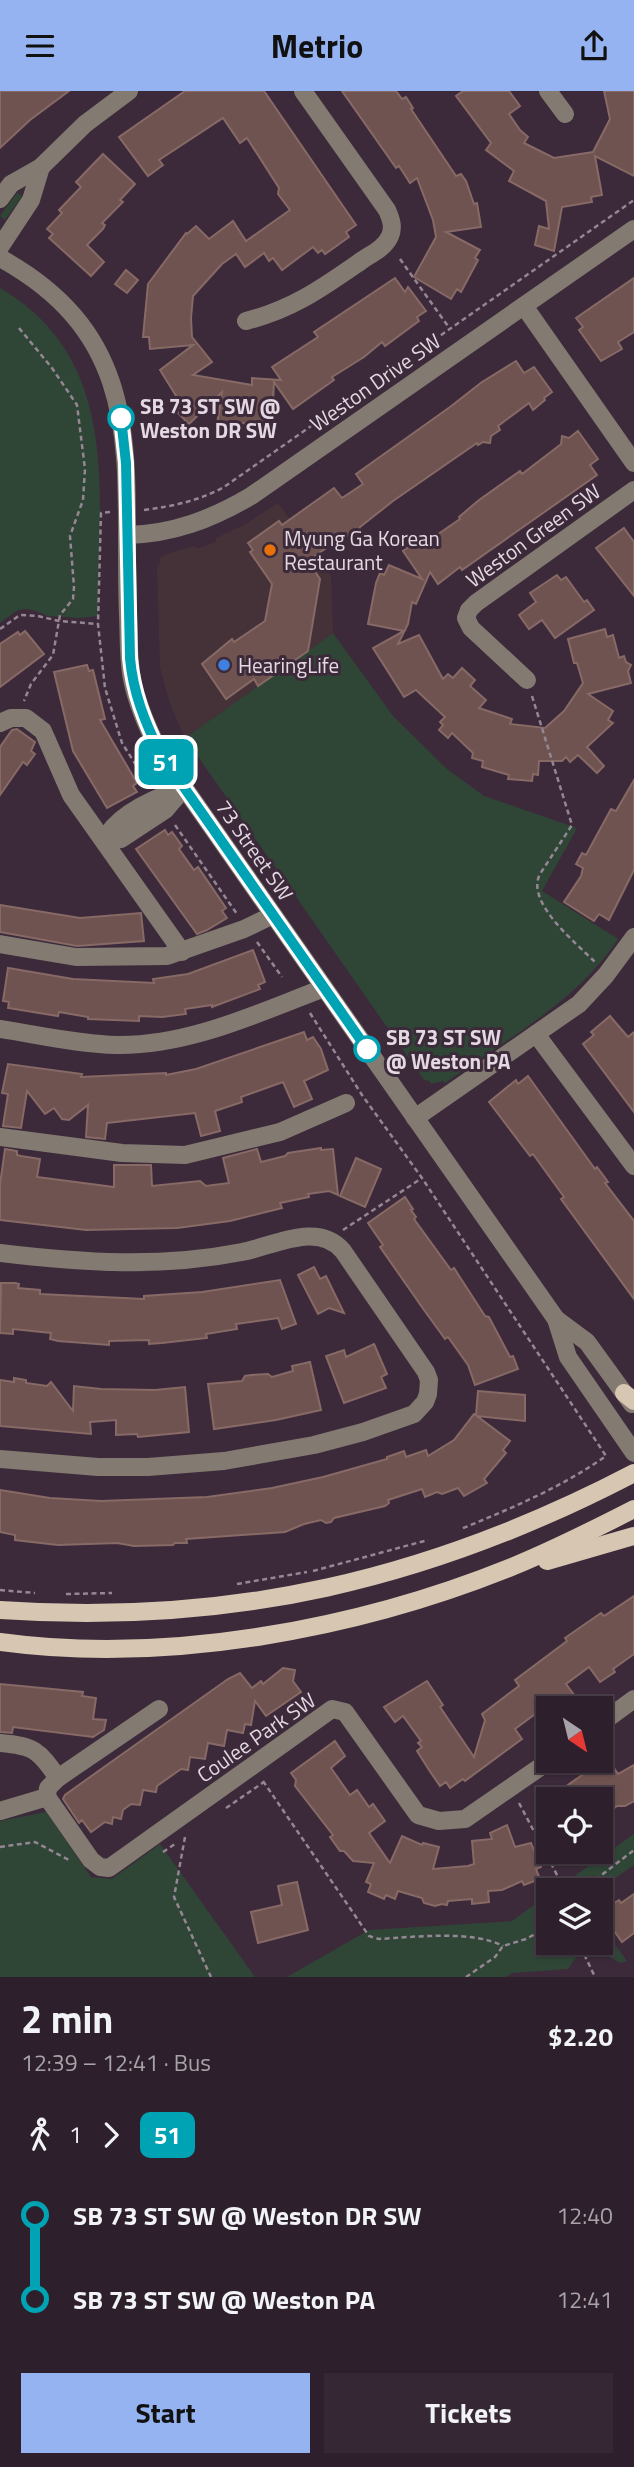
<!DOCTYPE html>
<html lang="en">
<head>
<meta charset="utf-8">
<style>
	:root { --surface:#2d202c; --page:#352834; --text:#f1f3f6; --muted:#a7a3a9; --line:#483e48; --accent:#95b2f1 }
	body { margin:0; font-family:"Titillium Web",sans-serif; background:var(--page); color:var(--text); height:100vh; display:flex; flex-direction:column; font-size:26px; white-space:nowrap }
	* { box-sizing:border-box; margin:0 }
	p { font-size:23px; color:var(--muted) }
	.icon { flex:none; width:38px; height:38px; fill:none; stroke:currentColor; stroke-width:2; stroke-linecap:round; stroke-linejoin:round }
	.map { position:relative; height:1886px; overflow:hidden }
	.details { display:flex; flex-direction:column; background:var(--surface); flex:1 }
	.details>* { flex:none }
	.badge { padding:0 14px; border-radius:10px; font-size:24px; line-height:46px }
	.needle { width:46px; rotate:145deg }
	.tools { position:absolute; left:536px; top:1605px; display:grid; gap:14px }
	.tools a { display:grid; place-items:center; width:77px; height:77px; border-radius:0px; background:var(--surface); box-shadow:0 2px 5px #0004,0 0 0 2px var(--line); font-size:35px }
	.map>.badge { position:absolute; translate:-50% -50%; box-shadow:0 0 0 4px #fff }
	.legs { display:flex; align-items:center; gap:10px; height:77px; padding:0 21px; font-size:23px }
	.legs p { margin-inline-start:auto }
	.summary { display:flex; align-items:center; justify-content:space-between; height:119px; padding:0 21px }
	h1 { font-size:38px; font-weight:700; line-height:52px }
	.primary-button { display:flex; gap:14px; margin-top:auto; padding:14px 21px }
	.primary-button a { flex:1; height:80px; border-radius:0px; background:var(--accent); color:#111; font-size:28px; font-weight:700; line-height:80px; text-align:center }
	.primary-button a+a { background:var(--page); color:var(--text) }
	ul { padding:0 21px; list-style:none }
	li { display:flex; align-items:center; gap:24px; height:84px; font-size:26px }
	li i { display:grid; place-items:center; width:10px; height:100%; margin:0 9px; background:currentColor }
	li i::after { content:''; width:18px; height:18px; margin:-9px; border:5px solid; border-radius:50%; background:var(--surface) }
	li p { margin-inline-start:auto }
	li:first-child i { background:linear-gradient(#0000 50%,currentColor 0) }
	li:last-child i { background:linear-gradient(currentColor 50%,#0000 0) }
	header { display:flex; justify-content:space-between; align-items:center; height:91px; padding:0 21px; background:var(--accent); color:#111; font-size:32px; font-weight:700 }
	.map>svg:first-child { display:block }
</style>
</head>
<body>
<header><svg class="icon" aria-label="menu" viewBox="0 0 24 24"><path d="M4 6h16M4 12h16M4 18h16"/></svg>Metrio<svg class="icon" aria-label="share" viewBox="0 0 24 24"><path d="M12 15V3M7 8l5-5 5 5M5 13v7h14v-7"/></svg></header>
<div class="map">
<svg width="634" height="1886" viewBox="0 0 634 1886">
	<rect width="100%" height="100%" fill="#3c2a3a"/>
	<polygon fill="#453239" points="278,412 331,485 333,542 185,647 170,613 160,577 157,475 160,471 159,467 169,462 195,455 196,458 216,451 216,447 244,434"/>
	<g fill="#2f4637">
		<polygon points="17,102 22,105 5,129 0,125"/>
		<path d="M0,197C123,269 98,405 98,525L81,527L48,525L33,519L24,518L16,520L0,532Z"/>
		<path d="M333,542L393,625L447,678L484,705L577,737L542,800L618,848C579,909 504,950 445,992L443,990L431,993L430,990L424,989L185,647Z"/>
		<polygon points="46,1721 91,1786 112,1788 160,1753 255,1886 0,1886 0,1730"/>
		<polygon points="634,1743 634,1774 598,1799 555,1799"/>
		<path d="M548,1804V1852H600V1833L627,1870L621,1872C599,1860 583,1852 568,1878L512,1882L506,1886H287L369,1839L512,1830Z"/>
	</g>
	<g fill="#6f5350" stroke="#876966" stroke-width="2">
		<polygon points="0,0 69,0 30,29 0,57"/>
		<polygon points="185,0 264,0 356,134 346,141 349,146 325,163 322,159 318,162 313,156 282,179 273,167 269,170 264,162 245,176 236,163 222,173 193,205 191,227 192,246 212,271 193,284 252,294 252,287 281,289 272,276 318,246 314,241 395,187 405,201 408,196 426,220 417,226 419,230 385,255 382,251 364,266 332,286 334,289 293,318 274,291 272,331 263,330 263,333 241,332 239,340 217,333 222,301 189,333 178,322 181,319 174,311 178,308 160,279 193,254 150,258 149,246 143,246 148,193 186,142 187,143 196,135 209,148 233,130 246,150 290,119 278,103 279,97 247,47 240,52 223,27 159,69 163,74 148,85 119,46"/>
		<polygon points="342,0 396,0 402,8 406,6 413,17 411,18 456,85 461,83 466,90 474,113 477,112 481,136 446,141 480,159 475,167 478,169 461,201 457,198 451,208 414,186 436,146 433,129 417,87 410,92 399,75 396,77"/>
		<polygon points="463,0 509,0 520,15 509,23 520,39 528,46 524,52 554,67 593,61 610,28 604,0 634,0 634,85 595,65 602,104 591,106 592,111 562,116 554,160 535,154 539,135 549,138 546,110 509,90 514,80 486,59 491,52 456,5"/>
		<polygon points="103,63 135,93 120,109 123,111 102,132 105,134 103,138 87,154 104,171 91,185 49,147 53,143 47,138 62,122 59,119 81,96 76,91"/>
		<polygon points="126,179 138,189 127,202 115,193"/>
		<polygon points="634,187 634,241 618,251 622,258 601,270 579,239 583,236 576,227"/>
		<polygon points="516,270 524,282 534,276 552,301 544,307 545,309 533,319 529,312 498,335 500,339 491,345 490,352 483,351 478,354 477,352 393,410 360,436 359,443 352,442 347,445 346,443 308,470 320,488 308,560 258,595 254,588 226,608 202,573 232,548 234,551 265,530 272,493 250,461 253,459 248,452 279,430 282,434 334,397 342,407 363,393 356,383 450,316 482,291"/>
		<polygon points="578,340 598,368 590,374 597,384 462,479 460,476 438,493 430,481 416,513 412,511 408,533 398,553 419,544 443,588 448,583 453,587 462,577 475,589 470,595 486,609 479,617 512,628 510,633 545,637 564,620 583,592 577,572 574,572 568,548 605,538 607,546 613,544 619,567 624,565 626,571 631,574 628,580 631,592 588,603 613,620 608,629 613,632 587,656 604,675 597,682 578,664 570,671 566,666 562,670 539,670 538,684 533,683 532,690 508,688 509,684 482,676 483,670 472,667 473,662 452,642 448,647 439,639 443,634 440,631 445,626 416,599 404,606 399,598 373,557 404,540 368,533 376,492 380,482 384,484 389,474 422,488 403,460 424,444 428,450 460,428 459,426 479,409 520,380 522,383 556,357 561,353 562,345 569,347"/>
		<polygon points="624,437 634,451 634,505 596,457"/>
		<polygon points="557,484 561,489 566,486 584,511 587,509 594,519 555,547 542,529 529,538 519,524 536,511 530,502"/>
		<polygon points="25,540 44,563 0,596 0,553 18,541 20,544"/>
		<polygon points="87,574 89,580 93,579 105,628 100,629 137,692 133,695 137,701 107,717 73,660 54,581"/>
		<polygon points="17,638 35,651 31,660 35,663 27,674 23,671 0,704 0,656 12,639"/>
		<polygon points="634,689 634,779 609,829 599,823 594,830 564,811 581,785 583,777 576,773 582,762 586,764 611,718 616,720"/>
		<polygon points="165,739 168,744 172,741 182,755 179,758 194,779 198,776 226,817 222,820 227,827 207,839 197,843 136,758"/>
		<polygon points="0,814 80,827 141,822 144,850 77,855 0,841"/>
		<polygon points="253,859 265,891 258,894 260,898 212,916 212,914 185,918 186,923 162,926 139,925 139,930 88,928 88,926 59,921 58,925 8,917 9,911 3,910 8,877 73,888 154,892 153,888 188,883"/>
		<polygon points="610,925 628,946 634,941 634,1021 583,953 594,944 591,941"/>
		<polygon points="304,941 307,949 313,946 321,958 328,979 304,990 312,1008 294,1016 283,991 241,1006 242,1011 215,1020 220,1040 201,1045 195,1022 107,1032 105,1048 86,1046 88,1014 69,1029 62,1028 54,1017 45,1023 27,1000 21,1037 3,1035 8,1003 2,1002 8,973 82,983 81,986 166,982 166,984 196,978"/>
		<polygon points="528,985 595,1078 597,1076 608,1091 605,1092 634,1130 634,1208 561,1108 564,1106 533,1063 530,1065 489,1011 516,989 518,993"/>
		<polygon points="321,1057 321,1059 333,1058 338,1104 329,1100 308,1103 309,1106 280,1112 282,1117 230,1130 177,1137 86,1139 0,1129 0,1093 5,1058 17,1060 17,1064 21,1065 40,1068 37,1086 114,1096 114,1074 151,1074 152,1095 200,1090 206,1095 229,1092 223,1067 257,1058 261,1071 285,1065 288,1062"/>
		<polygon points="356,1067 381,1078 365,1116 340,1105"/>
		<polygon points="405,1106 413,1118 411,1119 416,1126 414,1128 451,1179 454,1177 485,1225 489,1226 510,1266 513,1265 518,1278 475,1294 468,1274 448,1246 445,1248 424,1219 380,1156 383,1154 368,1132"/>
		<polygon points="314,1176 320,1188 326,1185 344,1222 329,1217 318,1223 298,1184"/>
		<polygon points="280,1189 296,1233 282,1238 278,1227 236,1233 237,1238 206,1243 207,1247 162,1252 149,1253 149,1249 109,1250 109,1254 58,1250 50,1248 51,1242 13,1238 13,1243 0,1242 1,1192 15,1192 19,1193 18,1197 40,1199 40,1203 144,1208 144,1205 202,1201"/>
		<polygon points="374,1253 387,1283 381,1286 386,1297 344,1312 326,1265 344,1259 346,1266"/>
		<polygon points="310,1271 321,1319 276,1329 214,1338 208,1293 242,1290 245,1285 251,1284 268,1283 272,1286 293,1280 292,1275"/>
		<polygon points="14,1287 26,1289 26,1292 47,1295 51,1291 73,1320 74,1295 101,1298 155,1299 185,1296 189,1341 138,1346 137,1343 116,1344 116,1329 90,1331 91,1343 0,1335 0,1289 14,1291"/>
		<polygon points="478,1300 525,1304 525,1330 477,1325 510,1350 503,1359 506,1362 484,1388 487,1392 464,1405 458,1397 442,1403 437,1401 425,1406 422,1398 388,1409 389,1412 385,1415 334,1427 331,1431 326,1432 321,1429 304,1433 285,1441 186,1448 187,1452 175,1452 173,1454 134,1455 117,1452 58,1454 15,1449 15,1444 0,1441 0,1399 50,1407 101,1410 207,1406 272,1397 323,1386 387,1368 387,1366 404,1360 406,1366 426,1359 428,1365 454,1349 474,1323 476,1324"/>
		<polygon points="634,1505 634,1563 613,1578 615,1581 600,1591 589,1576 566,1593 578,1609 568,1617 548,1617 548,1635 538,1621 515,1638 522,1648 465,1690 463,1688 450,1697 446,1691 440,1695 429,1679 417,1660 422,1656 418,1652 421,1650 403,1625 395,1631 384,1616 427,1590 443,1614 440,1616 474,1666 485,1629 482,1623 519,1595 515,1589 567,1550 565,1547 601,1522 604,1525"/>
		<polygon points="283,1577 295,1579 293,1590 301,1601 266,1625 255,1610 251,1634 245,1633 243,1642 227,1639 224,1655 208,1652 205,1668 190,1666 188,1679 181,1678 157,1695 156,1701 143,1699 140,1714 131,1713 123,1719 121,1728 113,1726 112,1733 105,1731 91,1741 82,1729 79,1732 63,1708 65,1704 83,1691 228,1588 240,1582 252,1597 261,1590 263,1593"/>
		<polygon points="0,1593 73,1600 83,1601 82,1605 96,1607 93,1628 106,1629 104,1639 93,1646 13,1636 12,1642 0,1641"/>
		<polygon points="335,1650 345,1665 331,1677 350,1704 357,1699 369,1716 373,1713 385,1730 369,1742 390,1772 402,1745 422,1754 423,1752 439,1756 433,1778 468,1775 474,1773 472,1750 492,1748 490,1742 507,1734 515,1756 531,1752 541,1776 536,1778 540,1788 524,1794 522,1790 502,1799 488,1800 489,1811 472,1813 472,1808 448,1810 447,1814 442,1813 435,1815 424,1812 422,1807 398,1800 395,1808 386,1804 384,1808 368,1801 371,1793 366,1791 374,1772 353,1770 344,1760 340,1760 330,1746 333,1744 295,1695 296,1689 291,1682"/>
		<polygon points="604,1662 618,1683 634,1674 634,1710 625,1715 617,1715 600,1728 600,1708 548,1708 592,1677 589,1673 594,1670 600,1670 600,1665"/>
		<polygon points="297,1791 308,1839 258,1852 251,1821 282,1814 278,1795"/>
		<polygon points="634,1803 634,1842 622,1851 607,1830 611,1827 605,1818 619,1809 621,1812"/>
	</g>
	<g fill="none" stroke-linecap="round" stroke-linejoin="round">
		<g stroke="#958693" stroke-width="2.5" stroke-dasharray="5 3.5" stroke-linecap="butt">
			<polyline points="400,168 450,238"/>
			<polyline points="19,237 52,277 77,314 85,378 83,409 70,445 74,496 73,508 60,524 53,564 31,593 24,610"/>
			<path d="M144,419C174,415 198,410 224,396L634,109"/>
			<polyline points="110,421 101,422 98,533 105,597 122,652 148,693"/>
			<polyline points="0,538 20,524 38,525 59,530 98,533"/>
			<path d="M532,605L572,734L540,783C525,811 576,852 595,871"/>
			<polyline points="175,734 237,823"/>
			<polyline points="257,851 282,886"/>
			<path d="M310,922L362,1004L422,1087L606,1365C562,1396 512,1417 461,1438"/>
			<polyline points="343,1139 422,1087"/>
			<polyline points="313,1480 428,1449"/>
			<polyline points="237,1493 307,1481"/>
			<polyline points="0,1499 35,1502"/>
			<polyline points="66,1503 112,1502"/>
			<path d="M263,1690L369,1845L379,1848C412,1846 474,1839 503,1855"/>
			<polyline points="519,1712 565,1799"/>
			<polyline points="226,1717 264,1691"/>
			<polyline points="185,1746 174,1806 211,1886"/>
			<polyline points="0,1756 35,1751 69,1769"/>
			<polyline points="163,1761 175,1753"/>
			<polyline points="582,1799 634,1759"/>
			<polyline points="572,1852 584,1863 595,1886"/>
			<polyline points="466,1886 495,1866 503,1855 526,1848 548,1836"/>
		</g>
		<g stroke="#837b72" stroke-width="18">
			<polyline points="548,0 565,23"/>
			<polyline points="0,108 11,93 41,76 85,33 129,0"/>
			<polyline points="0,156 31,109 41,76"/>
			<path d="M0,167C153,251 122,377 128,524C129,545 128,567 132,588C137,614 148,638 160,662L556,1228L568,1266L634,1362"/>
			<polyline points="524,215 634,372"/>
			<path d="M246,230C293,218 322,197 361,170C371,163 385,157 390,145C394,136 391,128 387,119L303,0"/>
			<path d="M127,444C173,443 212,428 251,405L634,138"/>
			<polyline points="527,589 471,537 466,527 469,519 476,512 634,399"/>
			<polyline points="0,632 11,627 26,627 43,640 71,704 182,861"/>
			<path d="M184,697L165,719L121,748L104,750C116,723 157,706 184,697Z"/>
			<polyline points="0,853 76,866 167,865 244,838 273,824"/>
			<path d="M0,938C39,944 78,953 117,954C189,955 258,922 324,897"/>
			<polyline points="536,943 634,1075"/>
			<polyline points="415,1027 579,913 606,884 634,846"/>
			<polyline points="0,1046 122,1062 185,1064 280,1041 346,1012"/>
			<path d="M0,1162C82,1172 161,1177 242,1161C274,1155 318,1130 343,1160L426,1281L429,1289L428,1303L425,1311L414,1323L363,1341L314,1354L224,1370L148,1376H98L0,1368"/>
			<polyline points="556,1228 587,1251 632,1313"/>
			<polyline points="159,1618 58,1687 48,1697 47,1706 91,1769 100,1776 109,1777 332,1618 345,1621 418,1724 439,1730 465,1728 549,1670"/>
			<polyline points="600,1633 634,1608"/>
			<path d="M0,1652C35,1655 38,1659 58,1687"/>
			<polyline points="0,1720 47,1706"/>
		</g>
		<g stroke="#d6c6b2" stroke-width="18">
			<polyline points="624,1302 634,1310"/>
			<polyline points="547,1470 634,1445"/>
			<path d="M0,1519C231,1535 429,1489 634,1382"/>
			<path d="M0,1551C167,1574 359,1538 514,1475C555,1458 595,1438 634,1418"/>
		</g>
	</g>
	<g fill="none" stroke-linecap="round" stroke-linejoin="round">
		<defs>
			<path id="line-1" d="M121,327L126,372L130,567C133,602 145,631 160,662L367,958"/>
		</defs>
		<use href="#line-1" stroke="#fff" stroke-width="16"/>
		<use href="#line-1" stroke="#00a3b4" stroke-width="10"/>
	</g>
	<g fill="#fff" stroke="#00a3b4" stroke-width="3.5">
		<circle cx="121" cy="327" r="12"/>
		<circle cx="367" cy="958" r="12"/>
	</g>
	<circle fill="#e8710a" stroke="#3c2a3a" stroke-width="2.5" cx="270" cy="459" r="7"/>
	<circle fill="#3f7fe0" stroke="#3c2a3a" stroke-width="2.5" cx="224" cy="574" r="7"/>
	<g text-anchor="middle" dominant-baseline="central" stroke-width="6" stroke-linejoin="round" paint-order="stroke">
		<g font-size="21" fill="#e4d8e2" stroke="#3c2a3a">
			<text transform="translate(375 291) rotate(-35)">Weston Drive SW</text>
			<text transform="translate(533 444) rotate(-36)">Weston Green SW</text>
			<text transform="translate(255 759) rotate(55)">73 Street SW</text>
			<text transform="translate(256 1646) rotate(-35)">Coulee Park SW</text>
		</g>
		<g font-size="21" font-weight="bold" fill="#e4d8e2" stroke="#3c2a3a" text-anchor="start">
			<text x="140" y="315">SB 73 ST SW @<tspan x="140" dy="24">Weston DR SW</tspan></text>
			<text x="386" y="946">SB 73 ST SW<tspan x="386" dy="24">@ Weston PA</tspan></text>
		</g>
		<g font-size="21" fill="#e4d8e2" stroke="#3c2a3a" text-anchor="start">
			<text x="284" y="447">Myung Ga Korean<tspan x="284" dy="24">Restaurant</tspan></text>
			<text x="238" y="574">HearingLife</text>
		</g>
	</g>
</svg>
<div class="tools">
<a><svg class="needle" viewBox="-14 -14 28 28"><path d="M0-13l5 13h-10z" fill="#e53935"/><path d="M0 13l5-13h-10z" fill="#a7a3a9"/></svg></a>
<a><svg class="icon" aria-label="locate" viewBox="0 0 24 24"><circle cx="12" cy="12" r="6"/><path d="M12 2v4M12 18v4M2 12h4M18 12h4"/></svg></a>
<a><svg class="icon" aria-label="layers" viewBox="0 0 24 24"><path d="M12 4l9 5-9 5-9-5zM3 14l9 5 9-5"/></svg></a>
</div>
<b class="badge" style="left:166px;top:671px;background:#00a3b4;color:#fff">51</b>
</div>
<section class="details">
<div class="summary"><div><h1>2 min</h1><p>12:39 – 12:41 · Bus</p></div><b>$2.20</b></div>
<div class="legs"><svg class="icon" aria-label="walk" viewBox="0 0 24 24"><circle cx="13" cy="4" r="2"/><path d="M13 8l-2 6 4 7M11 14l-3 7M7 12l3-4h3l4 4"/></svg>1<svg class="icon" aria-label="forward" viewBox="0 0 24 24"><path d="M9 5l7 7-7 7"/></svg><b class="badge" style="background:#00a3b4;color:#fff">51</b></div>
<ul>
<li><i style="color:#00a3b4"></i><b>SB 73 ST SW @ Weston DR SW</b><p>12:40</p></li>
<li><i style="color:#00a3b4"></i><b>SB 73 ST SW @ Weston PA</b><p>12:41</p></li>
</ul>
<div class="primary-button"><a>Start</a><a>Tickets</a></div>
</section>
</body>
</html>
